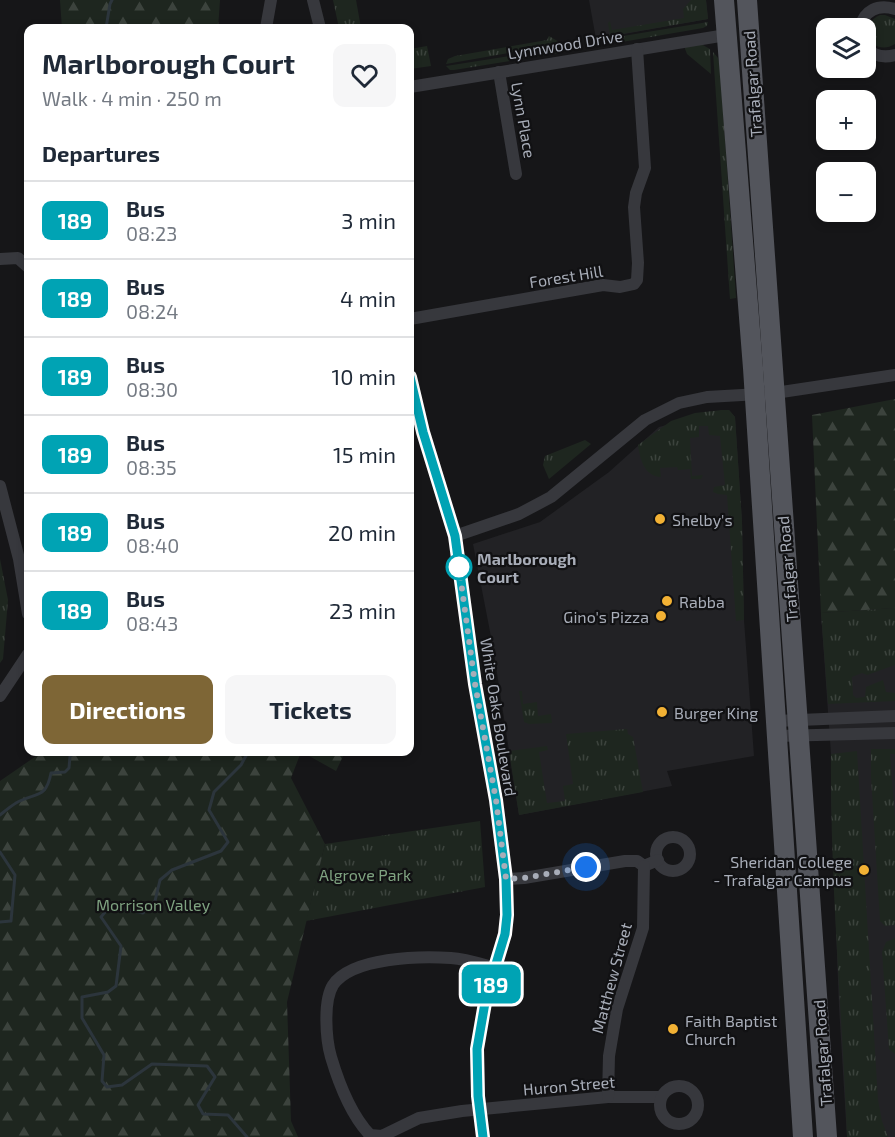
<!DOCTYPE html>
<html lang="en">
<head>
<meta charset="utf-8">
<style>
	:root { --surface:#fff; --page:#f6f6f7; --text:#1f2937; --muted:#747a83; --line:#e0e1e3; --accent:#7e6636 }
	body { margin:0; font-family:"Exo 2",sans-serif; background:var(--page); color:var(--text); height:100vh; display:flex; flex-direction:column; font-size:22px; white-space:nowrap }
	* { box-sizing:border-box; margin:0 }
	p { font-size:20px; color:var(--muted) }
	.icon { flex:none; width:33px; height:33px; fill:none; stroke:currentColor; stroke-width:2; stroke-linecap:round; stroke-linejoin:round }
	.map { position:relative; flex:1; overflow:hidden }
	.side { position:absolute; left:24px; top:24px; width:390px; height:732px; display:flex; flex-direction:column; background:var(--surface); border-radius:12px; box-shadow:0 3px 9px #0003 }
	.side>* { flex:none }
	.badge { padding:0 12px; border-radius:9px; font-size:21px; line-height:39px }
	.tools { position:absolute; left:816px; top:18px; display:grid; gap:12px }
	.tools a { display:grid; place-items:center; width:60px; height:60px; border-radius:12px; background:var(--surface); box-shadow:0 3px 9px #0003; font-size:30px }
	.you { position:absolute; width:30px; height:30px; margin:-15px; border:4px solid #fff; border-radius:50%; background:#1a73e8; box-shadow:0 0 0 9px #1a73e833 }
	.map>.badge { position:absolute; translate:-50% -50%; box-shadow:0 0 0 3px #fff }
	h2 { padding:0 18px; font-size:22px; line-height:54px }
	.round { display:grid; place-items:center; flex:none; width:63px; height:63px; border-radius:12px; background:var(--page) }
	.head { display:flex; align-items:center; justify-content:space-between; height:102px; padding:0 18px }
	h1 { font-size:28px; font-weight:700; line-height:45px }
	.action { display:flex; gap:12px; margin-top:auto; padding:12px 18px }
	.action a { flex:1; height:69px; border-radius:12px; background:var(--accent); color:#fff; font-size:24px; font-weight:700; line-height:69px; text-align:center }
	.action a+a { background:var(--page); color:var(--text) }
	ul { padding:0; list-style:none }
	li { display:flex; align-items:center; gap:18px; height:78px; padding:0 18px; border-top:2px solid var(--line) }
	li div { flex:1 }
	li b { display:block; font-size:22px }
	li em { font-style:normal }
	li .badge { min-width:66px; font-weight:700; text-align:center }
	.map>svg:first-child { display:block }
</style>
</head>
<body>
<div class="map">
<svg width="895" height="1137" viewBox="0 0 895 1137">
	<defs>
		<pattern id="grass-tufts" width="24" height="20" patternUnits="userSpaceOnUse" patternTransform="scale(1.5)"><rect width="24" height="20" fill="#1e261f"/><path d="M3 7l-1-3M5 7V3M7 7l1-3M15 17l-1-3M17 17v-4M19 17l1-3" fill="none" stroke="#3c433d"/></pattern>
		<pattern id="forest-firs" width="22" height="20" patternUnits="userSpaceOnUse" patternTransform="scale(1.5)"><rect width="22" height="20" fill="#1e261f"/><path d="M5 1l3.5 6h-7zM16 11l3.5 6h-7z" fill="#3c433d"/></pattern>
	</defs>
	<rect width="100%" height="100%" fill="#161618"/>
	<g fill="#222225">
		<polygon points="589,0 706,0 708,19 596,39"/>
		<polygon points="722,410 729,410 735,417 742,521 744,620 754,756 667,771 672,786 519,815 493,647 473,544 540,522 609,472 659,427"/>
		<polygon points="895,608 895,1137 847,1137 839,1007 831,799 831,754 821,613"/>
	</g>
	<g fill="url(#grass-tufts)">
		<polygon points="333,0 356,0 361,28 339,28"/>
		<polygon points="691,0 706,0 708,19 610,36 608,23 610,21 612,30 684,18 683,9"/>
		<path d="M880,15H885L895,19V44C872,58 855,26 880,15Z"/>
		<polygon points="708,22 707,26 703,28 616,43 611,38"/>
		<polygon points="549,36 559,42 560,44 446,64 448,59 455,56 547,40"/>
		<polygon points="701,44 710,49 711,74 687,54 684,46"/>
		<polygon points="427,46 431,66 410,69 410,49"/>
		<polygon points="560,48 558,53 554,54 454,70 450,70 446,66"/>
		<polygon points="713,52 718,58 720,67 736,298 730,299"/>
		<path d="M722,410H729L735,417L742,521L744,620L736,621L727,495L718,494L713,492L714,487L725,485L720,436L709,435L708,426H699V437L690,438L692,476L703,475L701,479H691L690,469L678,470L677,467L660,468L661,477C644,476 640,459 638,445L671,421L695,413Z"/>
		<polygon points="585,440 591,444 549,479 543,465 545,456"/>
		<polygon points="0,559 8,600 3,659 0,663"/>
		<polygon points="895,608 895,665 867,675 862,673 852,677 853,695 856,698 865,697 866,687 883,680 886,692 895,693 895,701 828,704 821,613"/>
		<polygon points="519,691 522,691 523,704 537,702 538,716 551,714 552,723 529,724 524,722"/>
		<polygon points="627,729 628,734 633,737 643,792 519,815 509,751 547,746 548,750 539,752 547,803 565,801 563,786 573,784 566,734"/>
		<polygon points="871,749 895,749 895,754 890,754 895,820 895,925 885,926 880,921 871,777"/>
		<path d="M857,751L878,1100L882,1121L888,1137H847C842,1009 830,882 831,754Z"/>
		<polygon points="480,821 485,887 306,921 325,844"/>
		<polygon points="895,938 895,1054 889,1049 882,952 886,942"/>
	</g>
	<g fill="url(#forest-firs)">
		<polygon points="60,0 220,0 218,28 62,28"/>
		<polygon points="895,399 895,608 821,613 812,415"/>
		<polygon points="42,752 301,752 291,778 325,844 287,1002 291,1121 298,1137 0,1137 0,781"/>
		<polygon points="302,752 345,752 336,771"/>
	</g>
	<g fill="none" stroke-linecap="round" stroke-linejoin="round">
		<g stroke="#2c353c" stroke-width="3">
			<polyline points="106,28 110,4 112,0"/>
			<path d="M0,815C5,811 11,806 16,803C35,792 46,800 51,773L65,772L69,768L70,756L78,752"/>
			<polyline points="0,852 15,875 11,921 0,922"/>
			<polyline points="247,1137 228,1115 203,1114 198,1105 215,1077 207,1066 152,1064 122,1085 107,1087 102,1081 104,1055 82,1018 82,997 108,992 116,986 121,946 101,917 110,906 143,913 155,901 160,880 172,870 221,851 228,842 209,810 214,792 241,765 248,752"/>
		</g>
		<g stroke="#37383d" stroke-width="12">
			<polyline points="313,0 320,28"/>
			<polyline points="266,28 271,0"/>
			<path d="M860,28C864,10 878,4 895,9"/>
			<path d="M866,48C874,56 884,58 895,55"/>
			<polyline points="499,72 516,174"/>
			<polyline points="410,87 726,35"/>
			<polyline points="0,259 18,258 28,267"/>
			<polyline points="410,319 603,285 620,287 634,284 637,280 638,263 634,207 636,193 645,168 637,49"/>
			<polyline points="410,377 423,432 455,536 475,684 496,800 506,879 507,915 505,935 486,997 477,1049 478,1096 483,1137"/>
			<polyline points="0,486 19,559 28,614"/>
			<polyline points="455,536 519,514 551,497 645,420 679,403 707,397 775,393 895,375"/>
			<polyline points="0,696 28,654"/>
			<polyline points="776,721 895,716"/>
			<polyline points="777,736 895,733"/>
			<circle cx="673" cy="854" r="17"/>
			<polyline points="506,879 524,878 625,861 637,861 644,866 658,860"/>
			<path d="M496,968C481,964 466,959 451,958C420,956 352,957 333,985C323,1001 326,1040 331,1057C339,1084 351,1115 370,1135L382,1136L419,1118L462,1111L608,1097H661"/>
			<circle cx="679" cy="1105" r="19"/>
			<polyline points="608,1097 609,1056 617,1009 643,928 644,866"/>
		</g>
		<g stroke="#53555c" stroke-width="20">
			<polyline points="724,0 753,368 803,1137"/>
			<polyline points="747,0 827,1137"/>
		</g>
	</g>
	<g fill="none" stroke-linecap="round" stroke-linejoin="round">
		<defs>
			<polyline id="line" points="410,377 423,432 455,536 475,684 496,800 506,879 507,915 505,934 486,997 477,1049 478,1096 483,1137"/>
		</defs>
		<use href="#line" stroke="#fff" stroke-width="14"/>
		<use href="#line" stroke="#00a3b4" stroke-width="9"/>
		<polyline stroke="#a8adb8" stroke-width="6" stroke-dasharray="0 10.8" points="459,567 475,684 496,800 506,879 524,878 586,867"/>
	</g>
	<g fill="#f2b134" stroke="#111113" stroke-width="2">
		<circle cx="660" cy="519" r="6"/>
		<circle cx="667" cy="601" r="6"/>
		<circle cx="661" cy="616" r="6"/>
		<circle cx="662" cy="712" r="6"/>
		<circle cx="864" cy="870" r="6"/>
		<circle cx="673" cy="1029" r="6"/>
	</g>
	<circle fill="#fff" stroke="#00a3b4" stroke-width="3" cx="459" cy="567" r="12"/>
	<g text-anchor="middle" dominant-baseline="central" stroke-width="4.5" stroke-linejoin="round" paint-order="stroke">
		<g font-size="16" fill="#a8adb8" stroke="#111113">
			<text transform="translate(565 44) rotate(-9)">Lynnwood Drive</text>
			<text transform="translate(752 84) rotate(-94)">Trafalgar Road</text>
			<text transform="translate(524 120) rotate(80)">Lynn Place</text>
			<text transform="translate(566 276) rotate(-9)">Forest Hill</text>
			<text transform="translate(787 569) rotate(-95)">Trafalgar Road</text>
			<text transform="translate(499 717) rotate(81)">White Oaks Boulevard</text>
			<text transform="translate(611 978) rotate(-75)">Matthew Street</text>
			<text transform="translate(822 1053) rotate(-94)">Trafalgar Road</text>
			<text transform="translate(569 1085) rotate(-5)">Huron Street</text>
		</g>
		<g font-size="16" fill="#a8adb8" stroke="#111113" text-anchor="start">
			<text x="672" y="519">Shelby's</text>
			<text x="679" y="601">Rabba</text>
			<text x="649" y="616" text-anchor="end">Gino's Pizza</text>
			<text x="674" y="712">Burger King</text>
			<text x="852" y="861" text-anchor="end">Sheridan College<tspan x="852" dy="18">- Trafalgar Campus</tspan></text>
			<text x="685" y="1020">Faith Baptist<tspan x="685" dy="18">Church</tspan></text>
		</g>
		<g font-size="16" font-weight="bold" fill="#a8adb8" stroke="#111113" text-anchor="start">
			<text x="477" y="558">Marlborough<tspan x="477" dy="18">Court</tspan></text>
		</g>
		<g font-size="16" fill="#7fa381" stroke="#111113">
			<text x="365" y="874">Algrove Park</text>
			<text x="153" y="904">Morrison Valley</text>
		</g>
	</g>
</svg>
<div class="tools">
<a><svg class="icon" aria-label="layers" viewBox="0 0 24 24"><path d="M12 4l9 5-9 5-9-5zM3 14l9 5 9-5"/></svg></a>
<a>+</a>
<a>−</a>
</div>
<div class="you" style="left:586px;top:867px"></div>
<b class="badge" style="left:491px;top:984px;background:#00a3b4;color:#fff">189</b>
<section class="side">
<div class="head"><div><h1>Marlborough Court</h1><p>Walk · 4 min · 250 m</p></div><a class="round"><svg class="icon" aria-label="heart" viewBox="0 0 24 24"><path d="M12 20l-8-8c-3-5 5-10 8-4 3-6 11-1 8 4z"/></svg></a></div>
<h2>Departures</h2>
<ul>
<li><span class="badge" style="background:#00a3b4;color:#fff">189</span><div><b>Bus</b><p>08:23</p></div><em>3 min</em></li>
<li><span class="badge" style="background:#00a3b4;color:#fff">189</span><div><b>Bus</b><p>08:24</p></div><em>4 min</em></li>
<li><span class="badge" style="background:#00a3b4;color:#fff">189</span><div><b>Bus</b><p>08:30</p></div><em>10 min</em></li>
<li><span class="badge" style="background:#00a3b4;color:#fff">189</span><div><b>Bus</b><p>08:35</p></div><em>15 min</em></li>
<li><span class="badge" style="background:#00a3b4;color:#fff">189</span><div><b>Bus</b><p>08:40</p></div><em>20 min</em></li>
<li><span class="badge" style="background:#00a3b4;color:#fff">189</span><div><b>Bus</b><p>08:43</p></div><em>23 min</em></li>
</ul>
<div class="action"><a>Directions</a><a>Tickets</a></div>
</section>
</div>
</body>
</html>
